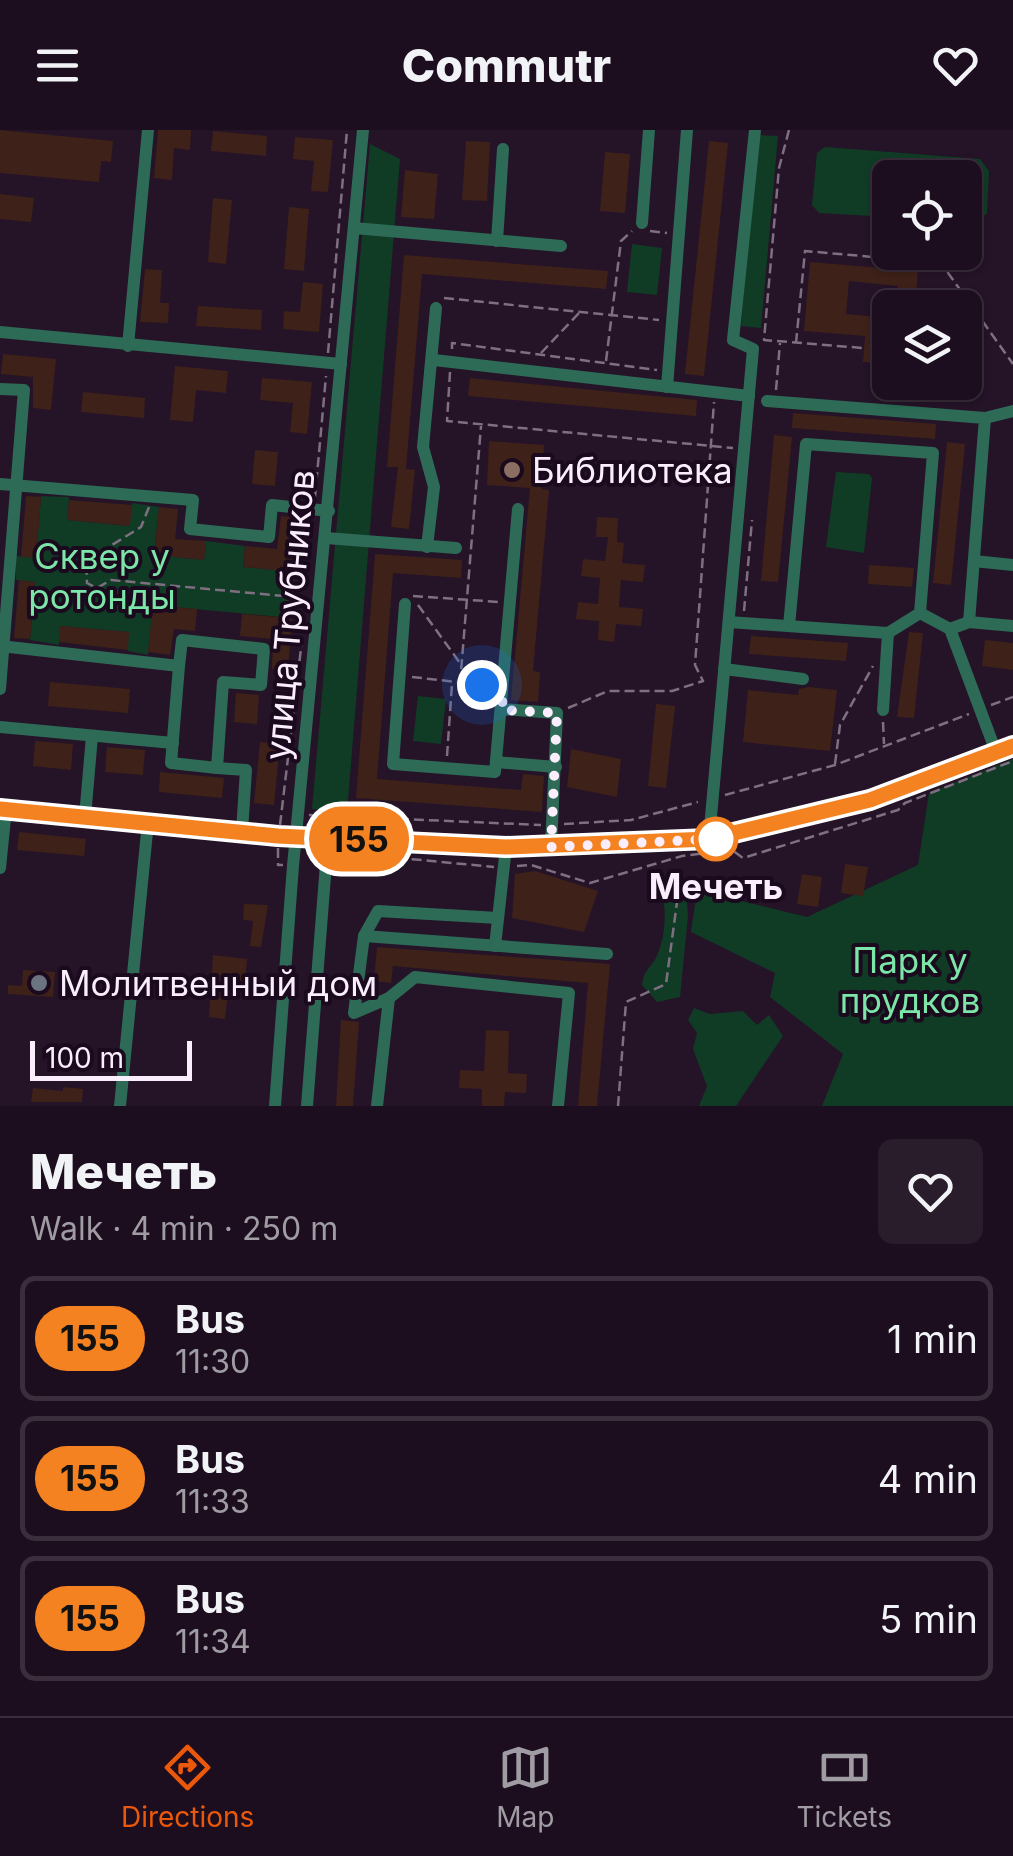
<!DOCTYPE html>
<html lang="en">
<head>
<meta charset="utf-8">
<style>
	:root { --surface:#1c0e1e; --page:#291c2b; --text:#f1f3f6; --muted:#a09ca4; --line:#3a2e3c; --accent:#ea580c }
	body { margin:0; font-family:Inter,sans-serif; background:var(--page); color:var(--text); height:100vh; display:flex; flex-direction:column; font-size:38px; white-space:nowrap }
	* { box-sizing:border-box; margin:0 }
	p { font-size:32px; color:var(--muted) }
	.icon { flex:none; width:55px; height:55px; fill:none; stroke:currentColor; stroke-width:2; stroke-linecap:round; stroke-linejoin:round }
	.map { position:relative; height:976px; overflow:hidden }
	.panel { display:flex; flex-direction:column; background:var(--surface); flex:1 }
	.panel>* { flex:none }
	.badge { padding:0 20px; border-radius:32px; font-size:35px; line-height:65px }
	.buttons { position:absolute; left:872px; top:30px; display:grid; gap:20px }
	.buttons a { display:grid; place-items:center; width:110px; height:110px; border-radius:15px; background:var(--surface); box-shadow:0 2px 8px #0004,0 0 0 2px var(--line); font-size:50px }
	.scale { position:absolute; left:30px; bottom:25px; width:162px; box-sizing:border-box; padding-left:10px; border:5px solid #fbeefc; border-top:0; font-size:28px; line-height:35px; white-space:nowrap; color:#fbeefc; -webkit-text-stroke:8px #1b0a1e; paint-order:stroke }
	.you { position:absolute; width:50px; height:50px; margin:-25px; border:8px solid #fff; border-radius:50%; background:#1a73e8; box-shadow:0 0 0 15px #1a73e833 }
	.map>.badge { position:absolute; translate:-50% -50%; box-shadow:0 0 0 5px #fff }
	.round { display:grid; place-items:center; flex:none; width:105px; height:105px; border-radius:15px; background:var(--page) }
	.overview { display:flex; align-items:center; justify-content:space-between; height:170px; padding:0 30px }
	h1 { font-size:48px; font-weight:800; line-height:75px }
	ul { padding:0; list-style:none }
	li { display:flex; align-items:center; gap:30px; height:125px; margin:0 20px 15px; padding:0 10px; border:5px solid var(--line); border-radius:15px }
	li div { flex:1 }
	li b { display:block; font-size:38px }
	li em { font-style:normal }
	li .badge { min-width:110px; font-weight:700; text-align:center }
	header { display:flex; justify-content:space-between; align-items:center; height:130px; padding:0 30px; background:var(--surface); font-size:45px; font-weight:800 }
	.tab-bar { display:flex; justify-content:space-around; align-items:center; height:140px; border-top:2px solid var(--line); background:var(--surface); font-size:28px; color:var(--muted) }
	.tab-bar a { display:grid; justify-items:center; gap:5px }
	.tab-bar .active { color:var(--accent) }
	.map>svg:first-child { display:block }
</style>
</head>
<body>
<header><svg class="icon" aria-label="menu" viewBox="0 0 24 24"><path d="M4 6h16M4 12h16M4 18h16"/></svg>Commutr<svg class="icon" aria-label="heart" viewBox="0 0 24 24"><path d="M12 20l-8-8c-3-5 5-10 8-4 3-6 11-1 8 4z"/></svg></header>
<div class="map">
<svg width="1013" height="976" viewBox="0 0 1013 976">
	<rect width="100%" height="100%" fill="#251328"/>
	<g fill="#103c25">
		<polygon points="757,5 778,6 761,198 741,196"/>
		<polygon points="370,14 400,29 347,683 312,679"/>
		<polygon points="825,17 980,29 989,41 987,83 977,92 965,91 965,48 890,48 890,87 819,83 812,75 817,23"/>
		<polygon points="632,114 662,118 657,165 627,162"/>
		<polygon points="836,342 869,344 872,348 864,423 826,417"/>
		<polygon points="41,366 69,367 68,390 129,396 132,373 159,377 154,425 204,430 206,411 245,416 243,437 295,442 292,488 153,475 148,525 128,521 128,502 61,496 59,515 30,510 35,452 16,450 16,426 36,427"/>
		<polygon points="418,566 446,569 441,614 413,611"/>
		<polygon points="1013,629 1013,976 822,976 843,924 770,867 775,843 691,802 697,760 807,787 918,735 929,663"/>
		<path d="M659,751L686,755L688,786L680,867L657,872L642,855C644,839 651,838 657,826C667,802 667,775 659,751Z"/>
		<polygon points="694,878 710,884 743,881 757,895 769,885 783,906 736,976 699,976 707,956 693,919 697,903 688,890"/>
	</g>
	<g fill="#3e2119">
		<polygon points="0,0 113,11 111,32 101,31 99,52 0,43"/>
		<polygon points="158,0 191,0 190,20 174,18 172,50 154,48"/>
		<polygon points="213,1 267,6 266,26 211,21"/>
		<polygon points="295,7 333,10 328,62 311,61 314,31 293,29"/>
		<polygon points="466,11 490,12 487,71 462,70"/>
		<polygon points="709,11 728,13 704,246 685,244"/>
		<polygon points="605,22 630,24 625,83 600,81"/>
		<polygon points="405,40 438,44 434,89 401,87"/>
		<polygon points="0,64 34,68 31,92 0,89"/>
		<polygon points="213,68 232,70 226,134 208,132"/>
		<polygon points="289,77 309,79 304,141 284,139"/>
		<polygon points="404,125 608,141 606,159 422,144 406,339 415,340 409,399 391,397 398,337 387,337"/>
		<polygon points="810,132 918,141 915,178 896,178 898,156 849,151 846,184 890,188 890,208 880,208 878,233 863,232 865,206 804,201"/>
		<polygon points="145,139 162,140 160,173 169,173 168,193 140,192"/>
		<polygon points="303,152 323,154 319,202 283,199 284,181 300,182"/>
		<polygon points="198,176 262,180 261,200 196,196"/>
		<polygon points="3,224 56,229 51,280 33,278 33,247 1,244"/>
		<polygon points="175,236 228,241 226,263 196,260 193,292 170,290"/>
		<polygon points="262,248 312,252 307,304 290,302 293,273 260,270"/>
		<polygon points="470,248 697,270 696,286 468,266"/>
		<polygon points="83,262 145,268 144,288 81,282"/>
		<polygon points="793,283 936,294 935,309 792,298"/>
		<polygon points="774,305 792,307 778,452 761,451"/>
		<polygon points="489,311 544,315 541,359 549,360 533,541 540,542 538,572 511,570 530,358 487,355"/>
		<polygon points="947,312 965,314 951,455 933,453"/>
		<polygon points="255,320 278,322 275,356 252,354"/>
		<polygon points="26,366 41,367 36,428 21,427"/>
		<polygon points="69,370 132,375 130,396 67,390"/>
		<polygon points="159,377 178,379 175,409 206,411 204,430 154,425"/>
		<polygon points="281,386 301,388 295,442 243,437 245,416 277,419"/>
		<polygon points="597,387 618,388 617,412 624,413 622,433 645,435 643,452 621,450 619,477 643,479 641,496 616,494 614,512 598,510 599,491 576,489 578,472 598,474 600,448 581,446 583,429 605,431 608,407 596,407"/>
		<polygon points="375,424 462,430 461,448 393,443 377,649 521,660 523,644 544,646 542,682 356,668"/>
		<polygon points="869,435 914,438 912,457 868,454"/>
		<polygon points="19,450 35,452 30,509 14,508"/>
		<polygon points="153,475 197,479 195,501 174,499 170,525 148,522"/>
		<polygon points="242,484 292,488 288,540 272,539 273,509 240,506"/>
		<polygon points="60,496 129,502 128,520 59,512"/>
		<polygon points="909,502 923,503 914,588 897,587"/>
		<polygon points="751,506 848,513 846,531 749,524"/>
		<polygon points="985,510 1013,513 1013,540 982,536"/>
		<polygon points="50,552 130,559 128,583 48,576"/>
		<polygon points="809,557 837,560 830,621 743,612 748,560 798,565 799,559"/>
		<polygon points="236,563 259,565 257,594 234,592"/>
		<polygon points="656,574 675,576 666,658 648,656"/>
		<polygon points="35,611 73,614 71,640 33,636"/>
		<polygon points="260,612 280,614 274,675 254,673"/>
		<polygon points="107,617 145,620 143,645 105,642"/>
		<polygon points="571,619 621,629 617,667 567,657"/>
		<polygon points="160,642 224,648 222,668 159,662"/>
		<polygon points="19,702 86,709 84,726 17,720"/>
		<polygon points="845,734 868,737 863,766 841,763"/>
		<polygon points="535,741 598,761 584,802 512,788 515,744"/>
		<polygon points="802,744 822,747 818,777 797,774"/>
		<polygon points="244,774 268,775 261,817 250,816 253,791 243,790"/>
		<polygon points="377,817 610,834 597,976 578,976 588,853 393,836 391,853 374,851"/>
		<polygon points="213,825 247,829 245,852 229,851 225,889 209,887"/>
		<polygon points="23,840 55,842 53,867 8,864 8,855 22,856"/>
		<polygon points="341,890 359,892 353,976 336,976"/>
		<polygon points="486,900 509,901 508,943 527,944 526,963 505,962 504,976 482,976 482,959 459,958 460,940 484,941"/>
		<polygon points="63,957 83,959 82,972 31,972 33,958 63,961"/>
	</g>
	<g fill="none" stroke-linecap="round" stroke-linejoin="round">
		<g stroke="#7f6f81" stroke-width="2.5" stroke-dasharray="10 5" stroke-linecap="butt">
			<polyline points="789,0 779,38 764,210 863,218"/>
			<polyline points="650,101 667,103"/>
			<polyline points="444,168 659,190"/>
			<polyline points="796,213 805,121 941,133 1013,234"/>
			<polyline points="452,219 452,213 657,240"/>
			<polyline points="328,223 347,0"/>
			<polyline points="541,223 580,182"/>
			<polyline points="606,231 621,111 632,101"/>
			<polyline points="450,242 447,291 733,318"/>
			<polyline points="776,260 780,213"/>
			<polyline points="315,367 326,246"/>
			<polyline points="149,377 141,397 86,431 87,453 97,458 111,450 305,468"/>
			<polyline points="413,466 499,472"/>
			<polyline points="418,475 460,533"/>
			<polyline points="744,481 752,390"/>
			<polyline points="412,547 493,556"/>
			<polyline points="460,554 481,296"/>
			<polyline points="991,575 1013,567"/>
			<polyline points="568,578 608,561 672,561 703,551 695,535 714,272"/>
			<polyline points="883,592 884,614"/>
			<polyline points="447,626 452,554"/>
			<polyline points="835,634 840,595 873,536"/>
			<polyline points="725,665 835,635 969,584"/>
			<polyline points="309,685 541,695"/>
			<polyline points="564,694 631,690 698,672"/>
			<polyline points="280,695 302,510"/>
			<polyline points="278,718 278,735 283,735"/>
			<polyline points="337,722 494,737"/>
			<polyline points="517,736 531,735 590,753 682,726 732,720 743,728 898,680 905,673 1013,631"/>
			<polyline points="618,976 626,872 666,854 677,772"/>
		</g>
		<g stroke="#2d6b57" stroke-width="12">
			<polyline points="642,93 649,0"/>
			<polyline points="354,98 561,116"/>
			<polyline points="497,111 503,19"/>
			<polyline points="0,202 341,234"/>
			<polyline points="128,216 148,0"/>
			<polyline points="434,230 749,266"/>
			<polyline points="667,257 687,0"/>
			<polyline points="0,259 24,260 0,559"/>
			<polyline points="767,271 985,288 969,492 950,499"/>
			<polyline points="985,288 1013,281"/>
			<polyline points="0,354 193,370 190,399 269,407 272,375 329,381"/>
			<polyline points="326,408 456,418"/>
			<polyline points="427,417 434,357 423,317 436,178"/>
			<polyline points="974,431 1013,435"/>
			<polyline points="405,474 393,634 495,642 518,379"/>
			<polyline points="920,483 950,499 996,622"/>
			<polyline points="729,492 888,503 883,580"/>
			<polyline points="969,492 1013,496"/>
			<polyline points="789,496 806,314 933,323 920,483 888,503"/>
			<polyline points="0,516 179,536 182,510 264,519 261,555 223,552 217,638 246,640 242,701"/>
			<polyline points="179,536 171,633 217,638"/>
			<polyline points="724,539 803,549"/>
			<polyline points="501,579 557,583 551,717"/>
			<polyline points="0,597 173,613"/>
			<polyline points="496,632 556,637"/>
			<polyline points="0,679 278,706 506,717 709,709 838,680 1013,616"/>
			<polyline points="85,687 92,606"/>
			<polyline points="709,709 753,219 733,210 755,0"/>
			<polyline points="0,738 6,679"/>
			<polyline points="498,788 378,781 364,806 354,883 389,868 415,847 569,863 558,976"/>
			<polyline points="364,806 607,824"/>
			<polyline points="495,816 506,717"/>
			<polyline points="120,976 148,692"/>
			<polyline points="275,976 293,736 363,0"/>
			<polyline points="307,976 327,721"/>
			<polyline points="377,976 389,868"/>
		</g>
	</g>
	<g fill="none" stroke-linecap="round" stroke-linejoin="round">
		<defs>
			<polyline id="line" points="0,679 278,706 506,717 709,709 870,670 1013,616"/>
		</defs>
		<use href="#line" stroke="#fff" stroke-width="22"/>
		<use href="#line" stroke="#f58220" stroke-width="15"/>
		<polyline stroke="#fbeefc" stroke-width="10" stroke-dasharray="0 18" points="482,555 503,557 502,580 557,583 551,717 716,709"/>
	</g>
	<circle fill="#8d6e63" stroke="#1b0a1e" stroke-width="4" cx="512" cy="340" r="10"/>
	<circle fill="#fff" stroke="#f58220" stroke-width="5" cx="716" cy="709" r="20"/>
	<circle fill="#6b7280" stroke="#1b0a1e" stroke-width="4" cx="39" cy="853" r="10"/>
	<g text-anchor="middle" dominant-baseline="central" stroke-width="8" stroke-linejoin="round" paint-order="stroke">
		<g font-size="35" fill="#fbeefc" stroke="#1b0a1e" text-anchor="start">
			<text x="532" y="340">Библиотека</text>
			<text x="59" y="853">Молитвенный дом</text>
		</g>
		<g font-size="35" fill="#7ce6a8" stroke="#1b0a1e">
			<text x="102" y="426">Сквер у<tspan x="102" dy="40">ротонды</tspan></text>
			<text x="910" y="830">Парк у<tspan x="910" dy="40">прудков</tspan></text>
		</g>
		<g font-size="35" fill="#fbeefc" stroke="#1b0a1e">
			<text transform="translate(289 485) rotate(-85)">улица Трубников</text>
		</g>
		<g font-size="35" font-weight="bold" fill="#fbeefc" stroke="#1b0a1e">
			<text x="716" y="756">Мечеть</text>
		</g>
	</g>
</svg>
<div class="buttons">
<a><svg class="icon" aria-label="locate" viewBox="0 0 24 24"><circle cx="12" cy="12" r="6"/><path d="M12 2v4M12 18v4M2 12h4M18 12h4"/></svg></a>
<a><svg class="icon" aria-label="layers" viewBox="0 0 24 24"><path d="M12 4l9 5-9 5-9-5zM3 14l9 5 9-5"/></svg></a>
</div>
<div class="scale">100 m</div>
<div class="you" style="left:482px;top:555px"></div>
<b class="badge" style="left:359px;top:709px;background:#f58220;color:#111">155</b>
</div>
<section class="panel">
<div class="overview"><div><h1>Мечеть</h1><p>Walk · 4 min · 250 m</p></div><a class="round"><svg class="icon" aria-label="heart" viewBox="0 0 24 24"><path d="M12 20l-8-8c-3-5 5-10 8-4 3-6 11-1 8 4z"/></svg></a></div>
<ul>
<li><span class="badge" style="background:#f58220;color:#111">155</span><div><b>Bus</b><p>11:30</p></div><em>1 min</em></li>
<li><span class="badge" style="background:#f58220;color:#111">155</span><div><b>Bus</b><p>11:33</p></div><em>4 min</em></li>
<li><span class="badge" style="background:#f58220;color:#111">155</span><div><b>Bus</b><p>11:34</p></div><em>5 min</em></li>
</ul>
</section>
<nav class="tab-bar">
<a class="active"><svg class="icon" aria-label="directions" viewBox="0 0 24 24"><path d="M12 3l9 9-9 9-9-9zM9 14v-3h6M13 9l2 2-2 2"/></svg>Directions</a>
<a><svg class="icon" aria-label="map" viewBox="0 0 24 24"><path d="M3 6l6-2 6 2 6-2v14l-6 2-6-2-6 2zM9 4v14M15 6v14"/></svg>Map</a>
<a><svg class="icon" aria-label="tickets" viewBox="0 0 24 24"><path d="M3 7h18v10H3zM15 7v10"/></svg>Tickets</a>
</nav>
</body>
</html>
